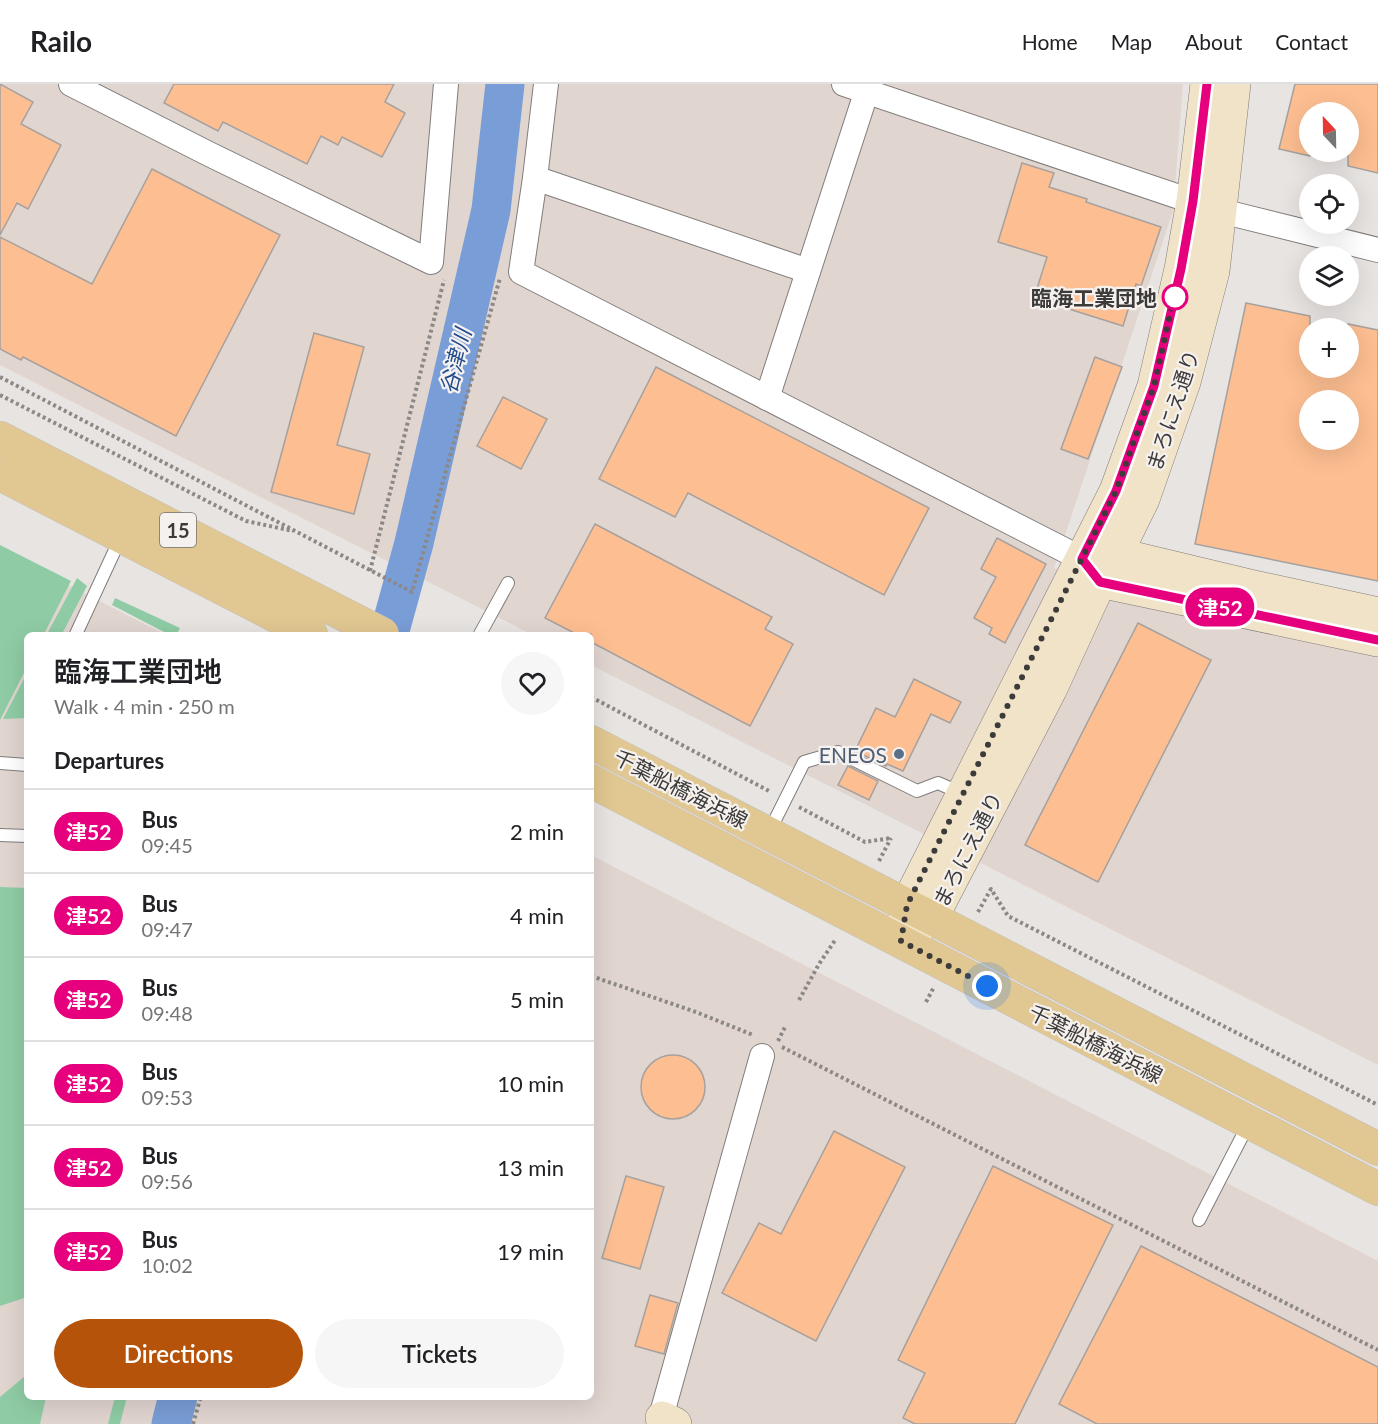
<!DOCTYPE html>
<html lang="en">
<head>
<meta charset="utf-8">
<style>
	:root { --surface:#fff; --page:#f6f6f6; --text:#202124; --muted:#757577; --line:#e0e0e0; --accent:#b45309 }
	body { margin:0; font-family:Lato,"Noto Sans JP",sans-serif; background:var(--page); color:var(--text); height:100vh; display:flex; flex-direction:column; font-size:22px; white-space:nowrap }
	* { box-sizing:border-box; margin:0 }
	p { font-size:20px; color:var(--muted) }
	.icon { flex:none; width:33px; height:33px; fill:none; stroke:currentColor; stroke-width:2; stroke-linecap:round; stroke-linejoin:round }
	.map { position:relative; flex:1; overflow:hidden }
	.side { position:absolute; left:24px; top:548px; width:570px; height:768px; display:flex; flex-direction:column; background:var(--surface); border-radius:9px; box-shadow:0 6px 24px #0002 }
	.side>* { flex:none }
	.badge { padding:0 12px; border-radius:20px; font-size:21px; line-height:39px }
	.needle { width:39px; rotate:338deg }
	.tools { position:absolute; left:1299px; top:18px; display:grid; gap:12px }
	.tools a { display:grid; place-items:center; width:60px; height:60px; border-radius:50%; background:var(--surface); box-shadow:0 6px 24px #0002; font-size:30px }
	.you { position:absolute; width:30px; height:30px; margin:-15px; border:4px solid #fff; border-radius:50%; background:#1a73e8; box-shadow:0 0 0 9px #1a73e833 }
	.map>.badge { position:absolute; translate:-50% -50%; box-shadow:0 0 0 3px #fff }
	h2 { padding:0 30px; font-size:22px; line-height:54px }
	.round { display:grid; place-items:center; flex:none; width:63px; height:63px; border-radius:32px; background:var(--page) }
	.headline { display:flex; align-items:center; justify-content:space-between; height:102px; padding:0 30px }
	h1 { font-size:28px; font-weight:600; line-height:45px }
	.cta { display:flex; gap:12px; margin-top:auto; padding:12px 30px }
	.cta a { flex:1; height:69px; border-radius:36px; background:var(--accent); color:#fff; font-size:24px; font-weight:600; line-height:69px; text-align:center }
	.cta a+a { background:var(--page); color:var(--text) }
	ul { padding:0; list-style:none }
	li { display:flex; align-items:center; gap:18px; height:84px; padding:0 30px; border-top:2px solid var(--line) }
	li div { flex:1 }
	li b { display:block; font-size:22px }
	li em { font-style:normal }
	li .badge { min-width:66px; font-weight:700; text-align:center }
	header { display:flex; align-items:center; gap:36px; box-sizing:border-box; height:84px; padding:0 30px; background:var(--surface); border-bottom:2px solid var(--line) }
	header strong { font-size:28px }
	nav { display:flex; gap:33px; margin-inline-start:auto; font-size:21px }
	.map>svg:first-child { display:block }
</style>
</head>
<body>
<header>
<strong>Railo</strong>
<nav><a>Home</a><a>Map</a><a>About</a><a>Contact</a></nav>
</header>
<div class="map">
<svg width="1378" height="1340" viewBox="0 0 1378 1340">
	<rect width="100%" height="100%" fill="#e8e4e2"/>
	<g fill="#e1d5d0">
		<polygon points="0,0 1183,0 1173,127 1054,484 1378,566 1378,981 591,581 591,550 531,550 0,281"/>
		<polygon points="0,466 164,550 27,550 27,1312 591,1312 591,771 1378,1177 1378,1340 0,1340"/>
	</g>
	<g fill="#8fcca5">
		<polygon points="0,461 71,497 44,550 27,550 27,583 0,636"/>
		<polygon points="77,494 87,502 62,550 47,550"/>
		<polygon points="115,514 180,544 177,550 168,550 112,521"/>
		<polygon points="27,589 27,634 3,635"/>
		<polygon points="0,803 27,804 27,1213 0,1222"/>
		<polygon points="27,1284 27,1312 46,1313 40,1340 0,1340 0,1313 25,1292"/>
		<polygon points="115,1313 127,1313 120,1340 108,1340"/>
	</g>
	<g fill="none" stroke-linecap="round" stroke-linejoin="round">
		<g stroke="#799dd6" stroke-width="39">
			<polyline points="389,550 414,459 491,126 505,0"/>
			<polyline points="171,1340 178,1312"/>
		</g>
	</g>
	<g fill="#fdbe91" stroke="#a5a19f" stroke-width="1.5" fill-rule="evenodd">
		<polygon points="0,0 33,18 21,40 61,61 28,125 17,119 0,151"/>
		<polygon points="174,0 394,0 385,18 405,29 382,73 342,53 338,61 321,52 307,80 223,38 218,47 164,19"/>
		<polygon points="1295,0 1378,0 1378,89 1348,82 1348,28 1310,28 1310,72 1279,65"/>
		<polygon points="1022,79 1054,89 1049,103 1087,115 1086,118 1161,143 1141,202 1136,200 1123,242 1034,214 1047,173 998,158"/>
		<polygon points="152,85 280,151 176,352 23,273 21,276 0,265 0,153 92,200"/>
		<path d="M1246,219L1310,232V284H1348V240L1378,246V497L1195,460ZM1310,316H1348V356H1310Z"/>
		<polygon points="314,249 364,263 337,361 370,370 354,430 271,408"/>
		<polygon points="1095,273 1122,283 1088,375 1061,365"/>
		<polygon points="656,283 929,424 884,511 688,409 675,433 599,395"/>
		<polygon points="503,313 547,335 521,385 477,362"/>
		<polygon points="595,440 772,533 765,545 793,560 750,642 591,558 591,550 576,550 545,534"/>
		<polygon points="997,454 1046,480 1005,559 989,550 992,544 974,534 996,493 981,485"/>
		<polygon points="1138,539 1211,576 1098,798 1025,761"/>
		<polygon points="914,595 961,618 950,639 931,630 903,687 887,680 886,682 855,667 876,624 895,633"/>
		<polygon points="848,682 878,697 869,716 838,701"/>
		<circle cx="673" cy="1003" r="32"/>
		<polygon points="834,1047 905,1083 816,1257 722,1209 759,1139 781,1150"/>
		<polygon points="993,1082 1113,1141 1015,1340 915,1340 903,1334 925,1289 898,1276"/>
		<polygon points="626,1092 664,1103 640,1185 602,1174"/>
		<polygon points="1141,1162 1378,1283 1378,1340 1097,1340 1059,1320"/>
		<polygon points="650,1211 678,1219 664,1270 635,1262"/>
	</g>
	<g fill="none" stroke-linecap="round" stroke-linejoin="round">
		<defs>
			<g id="lane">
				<polyline points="76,550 121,453"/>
				<polyline points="480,550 508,499"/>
				<polyline points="0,679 27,681"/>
				<polyline points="769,748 804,678 838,668 917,707 938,699 961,709"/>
				<polyline points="0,751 27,752"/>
				<polyline points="1199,1136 1249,1039"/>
			</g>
			<g id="street">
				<polyline points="71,0 209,70 431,178 446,0"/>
				<polyline points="546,0 535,94 521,188 1082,475"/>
				<polyline points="844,0 1221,127 1378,166"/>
				<polyline points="535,94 808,187"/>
				<polyline points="767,314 869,0"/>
				<polyline points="659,1340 762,972"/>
			</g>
			<g id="secondary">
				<polyline points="1095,473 1116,470 1254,503 1378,530"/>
				<polyline points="1087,481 1100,497 1378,556"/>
				<polyline points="902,848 907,821 1116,407 1154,302 1181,185 1193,117 1207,0"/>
				<polyline points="901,857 932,833 1050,606 1100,497 1116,470 1143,415 1184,298 1213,187 1234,0"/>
				<polyline points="662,1334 675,1340"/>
			</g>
			<g id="primary">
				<polyline points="0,354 382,550"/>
				<polyline points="0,390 311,550"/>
				<polyline points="591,658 1378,1065"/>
				<polyline points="591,697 1378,1105"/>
			</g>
		</defs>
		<use href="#lane" stroke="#807d7b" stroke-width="14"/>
		<use href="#street" stroke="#807d7b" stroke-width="26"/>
		<use href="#secondary" stroke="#807d7b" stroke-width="34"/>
		<use href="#primary" stroke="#c1c0c0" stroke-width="34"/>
		<g stroke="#8b8886" stroke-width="4" stroke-dasharray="3 3" stroke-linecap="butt">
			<polyline points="0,293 412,508 500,194"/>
			<polyline points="0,311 246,437 293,447"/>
			<polyline points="370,487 444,196"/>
			<polyline points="591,613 771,708"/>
			<polyline points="799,723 865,758 891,754"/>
			<polyline points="879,777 891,754"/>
			<polyline points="978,828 991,805 1008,832 1378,1021"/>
			<polyline points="591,892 696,928 753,951"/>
			<polyline points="799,916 819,880 836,855"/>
			<polyline points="926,918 934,903"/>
			<polyline points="778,957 786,941"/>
			<polyline points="782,963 1378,1266"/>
			<polyline points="193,1340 201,1312"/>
		</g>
		<use href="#lane" stroke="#fff" stroke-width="12"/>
		<use href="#street" stroke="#fff" stroke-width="24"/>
		<use href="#secondary" stroke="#f0e3c8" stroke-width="33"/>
		<use href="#primary" stroke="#e1c791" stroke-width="33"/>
	</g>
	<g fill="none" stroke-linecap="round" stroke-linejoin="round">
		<defs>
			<polyline id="line" points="1207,0 1193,117 1181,185 1154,302 1116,407 1082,475 1100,498 1378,556"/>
		</defs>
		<use href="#line" stroke="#fff" stroke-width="14"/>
		<use href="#line" stroke="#e6007e" stroke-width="9"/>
		<polyline stroke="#3d3b3a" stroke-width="6" stroke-dasharray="0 10.8" points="987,902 901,857 907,821 1116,407 1154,302 1176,204 1175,213"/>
	</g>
	<circle fill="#fff" stroke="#e6007e" stroke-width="3" cx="1175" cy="213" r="12"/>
	<circle fill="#5c6f8a" stroke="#f5f1ef" stroke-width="2" cx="899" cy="670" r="6"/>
	<g text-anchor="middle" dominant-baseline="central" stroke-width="4.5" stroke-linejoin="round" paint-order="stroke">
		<rect fill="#f5f1ef" stroke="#747270" stroke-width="1.5" x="160" y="429" width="36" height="34" rx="4.5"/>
		<g font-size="20" font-weight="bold" fill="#3d3b3a">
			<text x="178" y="446">15</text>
		</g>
		<g font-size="21" font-weight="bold" fill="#3d3b3a" stroke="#f5f1ef" text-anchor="end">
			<text x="1157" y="213">臨海工業団地</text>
		</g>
		<g font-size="21" fill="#3d3b3a" stroke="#f5f1ef">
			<text transform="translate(1172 326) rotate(-72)">まろにえ通り</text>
			<text transform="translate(681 704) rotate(27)">千葉船橋海浜線</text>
			<text transform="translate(967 765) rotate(-63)">まろにえ通り</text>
			<text transform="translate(1096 959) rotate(27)">千葉船橋海浜線</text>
		</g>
		<g font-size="21" fill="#4e5e75" stroke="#f5f1ef" text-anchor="end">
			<text x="887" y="670">ENEOS</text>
		</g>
		<g font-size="22" font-style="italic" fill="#214b90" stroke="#f5f1ef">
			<text transform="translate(455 277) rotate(-76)">谷津川</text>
		</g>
	</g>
</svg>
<div class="tools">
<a><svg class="needle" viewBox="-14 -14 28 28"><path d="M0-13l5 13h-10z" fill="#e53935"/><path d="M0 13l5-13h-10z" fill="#757577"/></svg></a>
<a><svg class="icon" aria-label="locate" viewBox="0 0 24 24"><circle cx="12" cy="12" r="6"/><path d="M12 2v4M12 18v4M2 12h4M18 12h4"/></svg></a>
<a><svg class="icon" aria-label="layers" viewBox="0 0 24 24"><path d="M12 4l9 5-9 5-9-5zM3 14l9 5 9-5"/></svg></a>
<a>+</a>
<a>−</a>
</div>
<div class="you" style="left:987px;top:902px"></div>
<b class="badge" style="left:1220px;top:523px;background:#e6007e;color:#fff">津52</b>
<section class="side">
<div class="headline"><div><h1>臨海工業団地</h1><p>Walk · 4 min · 250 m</p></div><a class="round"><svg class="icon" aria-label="heart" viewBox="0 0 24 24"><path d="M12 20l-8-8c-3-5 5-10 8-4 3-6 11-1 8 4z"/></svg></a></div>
<h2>Departures</h2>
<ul>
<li><span class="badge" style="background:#e6007e;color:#fff">津52</span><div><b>Bus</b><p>09:45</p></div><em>2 min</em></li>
<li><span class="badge" style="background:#e6007e;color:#fff">津52</span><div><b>Bus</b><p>09:47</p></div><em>4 min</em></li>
<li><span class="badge" style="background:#e6007e;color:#fff">津52</span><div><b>Bus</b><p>09:48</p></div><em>5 min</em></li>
<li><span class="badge" style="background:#e6007e;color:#fff">津52</span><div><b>Bus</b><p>09:53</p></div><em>10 min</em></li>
<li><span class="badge" style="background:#e6007e;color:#fff">津52</span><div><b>Bus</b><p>09:56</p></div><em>13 min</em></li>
<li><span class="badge" style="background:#e6007e;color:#fff">津52</span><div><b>Bus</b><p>10:02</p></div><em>19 min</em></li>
</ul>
<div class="cta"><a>Directions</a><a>Tickets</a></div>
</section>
</div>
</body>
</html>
